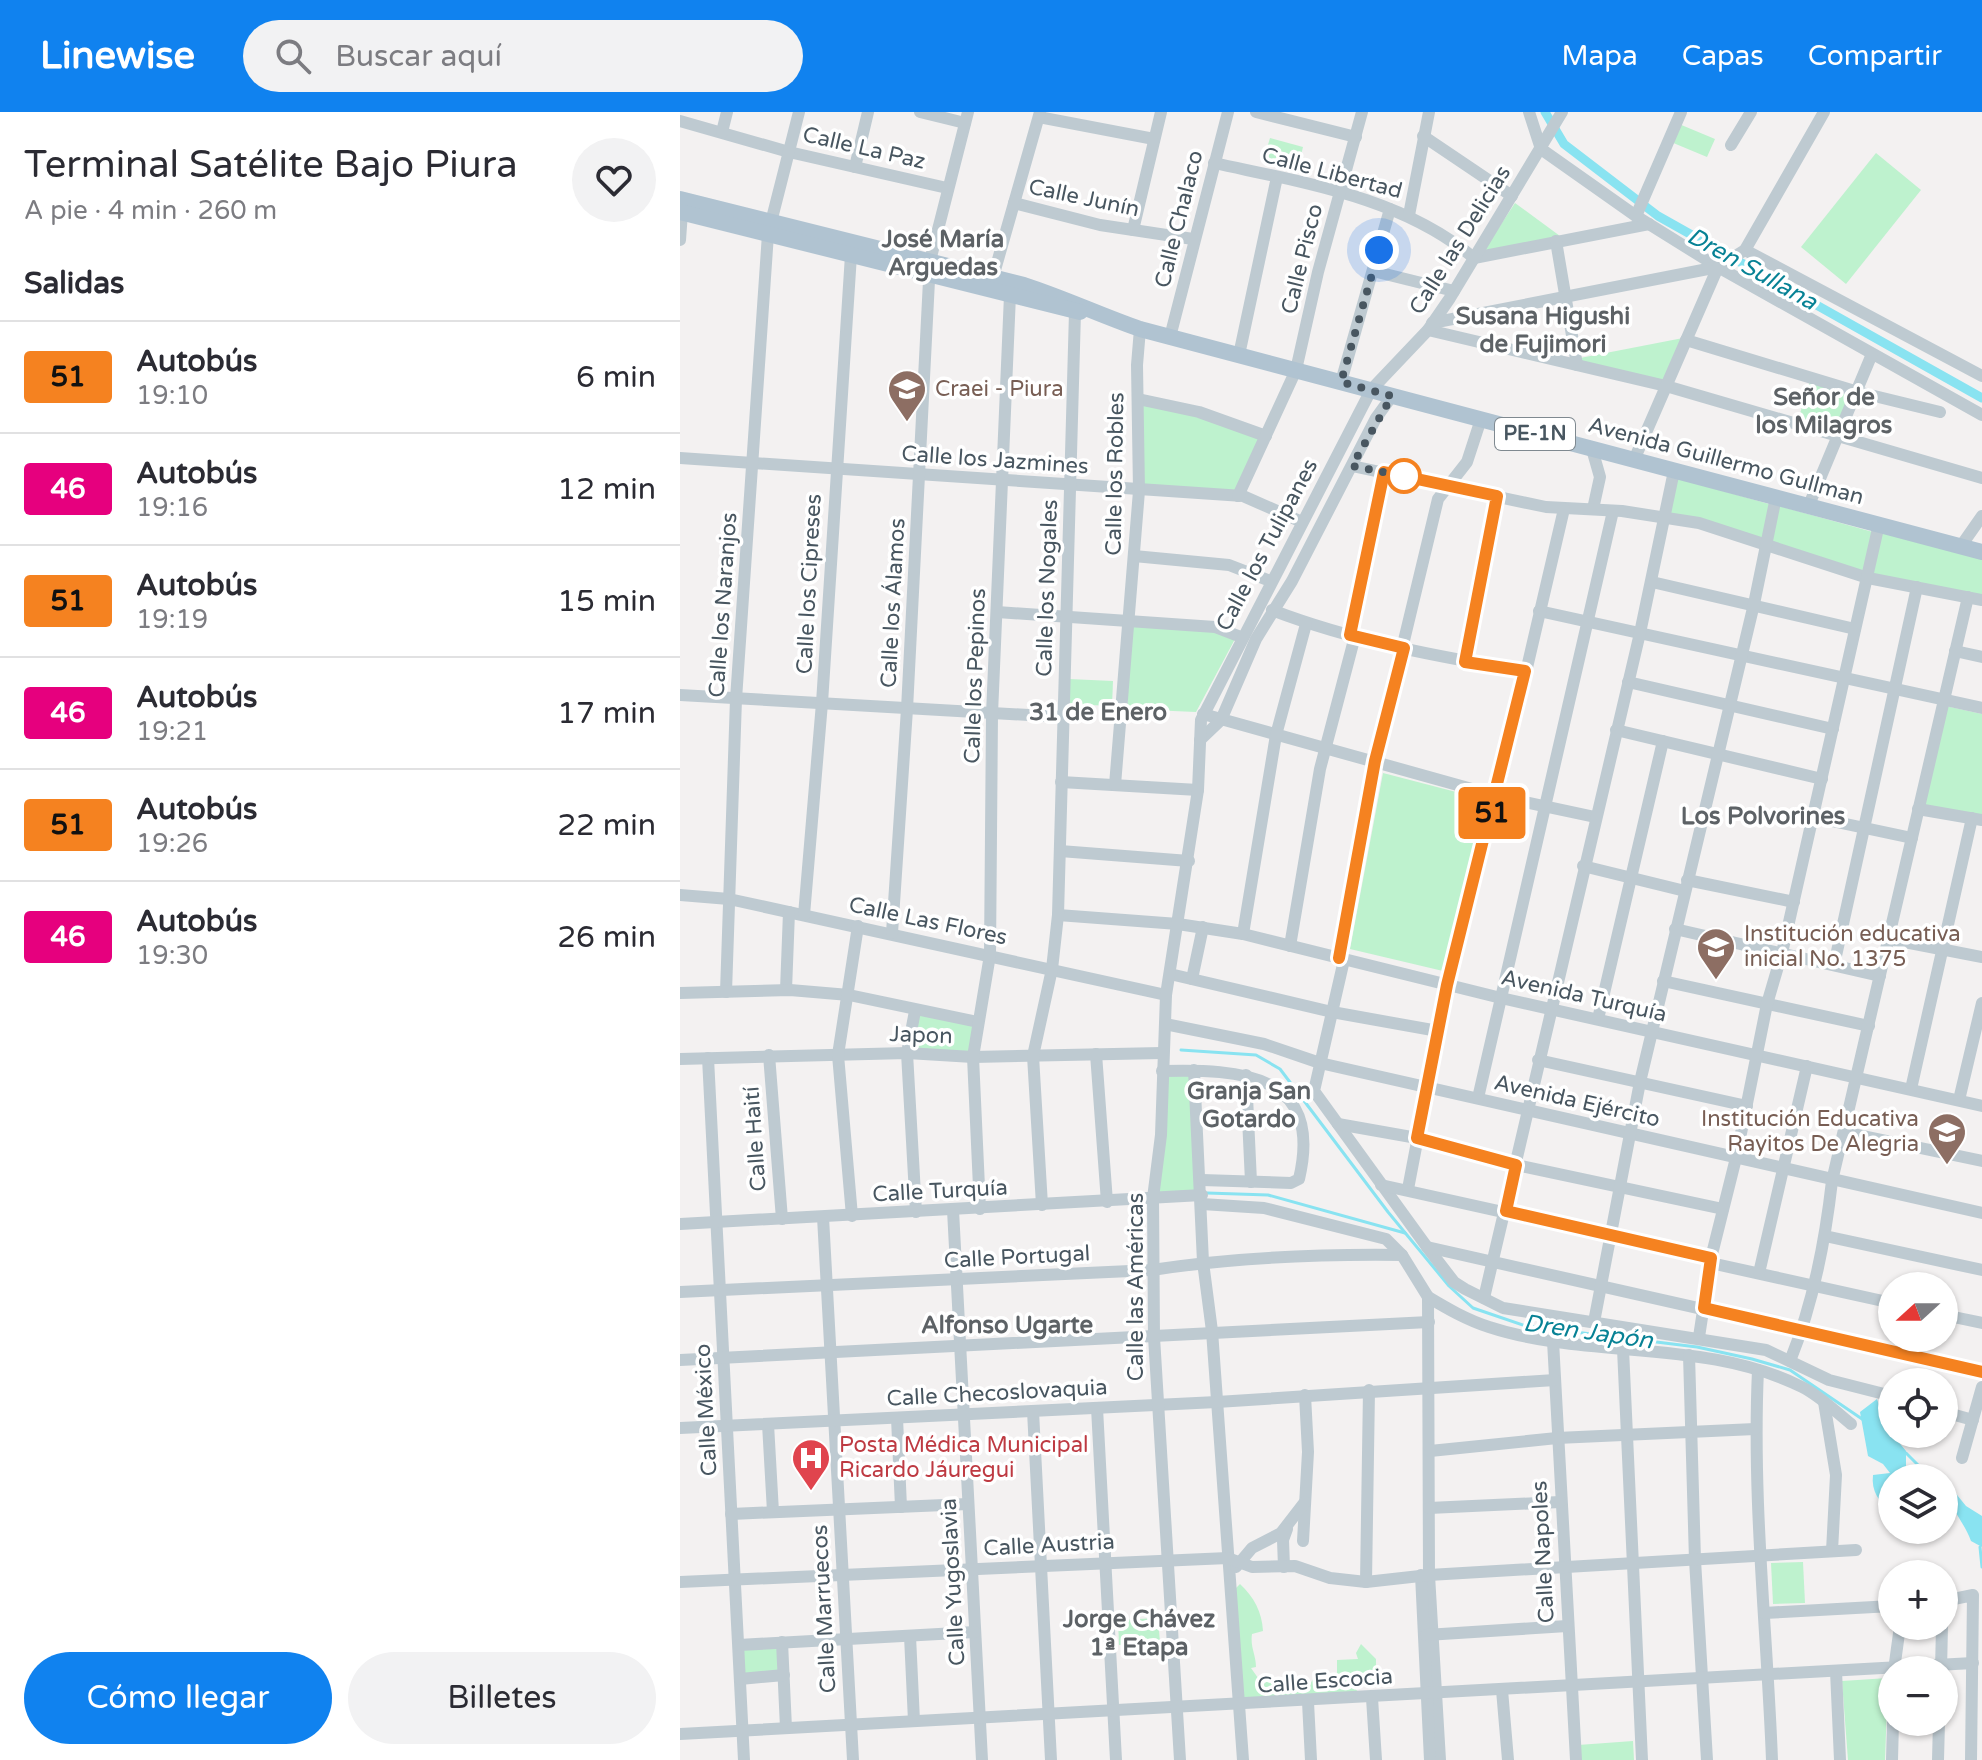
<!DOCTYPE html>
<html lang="es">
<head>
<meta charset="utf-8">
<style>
	:root { --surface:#fff; --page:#f2f2f3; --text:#2b2b33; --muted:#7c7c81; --line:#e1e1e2; --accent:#1082ef }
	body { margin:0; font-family:"Varela Round",sans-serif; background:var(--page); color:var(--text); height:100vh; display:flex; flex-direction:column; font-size:30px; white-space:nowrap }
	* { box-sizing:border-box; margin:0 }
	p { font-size:26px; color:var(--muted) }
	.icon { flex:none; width:44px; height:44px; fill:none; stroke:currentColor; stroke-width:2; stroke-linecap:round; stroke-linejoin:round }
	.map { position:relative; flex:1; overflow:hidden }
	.panel { display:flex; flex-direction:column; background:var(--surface); width:680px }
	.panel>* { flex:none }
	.badge { padding:0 16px; border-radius:6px; font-size:28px; line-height:52px }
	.needle { width:52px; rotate:249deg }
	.fabs { position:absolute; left:1198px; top:1160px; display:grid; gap:16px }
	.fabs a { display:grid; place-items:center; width:80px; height:80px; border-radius:50%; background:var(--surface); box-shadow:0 2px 6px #0004; font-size:40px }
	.you { position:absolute; width:40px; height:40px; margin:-20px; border:6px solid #fff; border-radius:50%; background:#1a73e8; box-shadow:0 0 0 12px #1a73e833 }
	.map>.badge { position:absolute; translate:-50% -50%; box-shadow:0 0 0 4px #fff }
	h2 { padding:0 24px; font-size:30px; line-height:72px }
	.round { display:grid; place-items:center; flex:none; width:84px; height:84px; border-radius:42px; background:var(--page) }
	.headline { display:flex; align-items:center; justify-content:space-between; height:136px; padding:0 24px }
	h1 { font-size:38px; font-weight:600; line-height:60px }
	.action { display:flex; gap:16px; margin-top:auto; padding:16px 24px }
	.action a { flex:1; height:92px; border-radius:48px; background:var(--accent); color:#fff; font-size:32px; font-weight:600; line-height:92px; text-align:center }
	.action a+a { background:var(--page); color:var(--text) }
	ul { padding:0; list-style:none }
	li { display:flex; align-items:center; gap:24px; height:112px; padding:0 24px; border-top:2px solid var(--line) }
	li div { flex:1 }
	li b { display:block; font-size:30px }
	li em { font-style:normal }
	li .badge { min-width:88px; font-weight:700; text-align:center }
	header { display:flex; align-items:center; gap:48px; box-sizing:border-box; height:112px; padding:0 40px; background:var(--accent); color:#fff }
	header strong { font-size:38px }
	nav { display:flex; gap:44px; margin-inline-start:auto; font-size:28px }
	.search { width:560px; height:72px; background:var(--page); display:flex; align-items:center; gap:20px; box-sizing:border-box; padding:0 28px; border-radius:44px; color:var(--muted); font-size:30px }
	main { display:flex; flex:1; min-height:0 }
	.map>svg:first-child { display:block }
</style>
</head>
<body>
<header>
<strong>Linewise</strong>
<div class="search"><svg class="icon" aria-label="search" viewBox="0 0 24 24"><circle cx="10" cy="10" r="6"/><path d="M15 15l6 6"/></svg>Buscar aquí</div>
<nav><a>Mapa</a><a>Capas</a><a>Compartir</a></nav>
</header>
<main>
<section class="panel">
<div class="headline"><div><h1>Terminal Satélite Bajo Piura</h1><p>A pie · 4 min · 260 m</p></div><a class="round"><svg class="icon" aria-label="heart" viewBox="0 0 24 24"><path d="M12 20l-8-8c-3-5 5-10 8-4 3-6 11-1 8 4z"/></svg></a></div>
<h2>Salidas</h2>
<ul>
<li><span class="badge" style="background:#f58220;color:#111">51</span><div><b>Autobús</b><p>19:10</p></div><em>6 min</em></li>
<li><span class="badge" style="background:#e6007e;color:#fff">46</span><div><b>Autobús</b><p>19:16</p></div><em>12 min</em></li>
<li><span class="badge" style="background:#f58220;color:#111">51</span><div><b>Autobús</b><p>19:19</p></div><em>15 min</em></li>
<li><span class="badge" style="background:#e6007e;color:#fff">46</span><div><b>Autobús</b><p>19:21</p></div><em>17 min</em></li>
<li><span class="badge" style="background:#f58220;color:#111">51</span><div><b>Autobús</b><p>19:26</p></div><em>22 min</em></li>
<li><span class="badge" style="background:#e6007e;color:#fff">46</span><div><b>Autobús</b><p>19:30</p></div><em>26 min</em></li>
</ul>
<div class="action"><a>Cómo llegar</a><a>Billetes</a></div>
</section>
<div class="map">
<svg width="1302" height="1648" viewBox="0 0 1302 1648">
	<rect width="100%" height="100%" fill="#f3f1f1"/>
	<g fill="#bef2ce">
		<polygon points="999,12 1035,27 1027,45 991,30"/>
		<polygon points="590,26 623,35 618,55 584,46"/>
		<polygon points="1196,41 1241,78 1166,172 1121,135"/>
		<polygon points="835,91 880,124 802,141"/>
		<polygon points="1003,226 985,269 901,250 900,246"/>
		<polygon points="1130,269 1174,281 1157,323 1117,311"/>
		<polygon points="460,292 522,305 581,326 555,381 463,375"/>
		<polygon points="997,366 1089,392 1083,430 990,402"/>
		<polygon points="1099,394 1193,420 1184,461 1090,430"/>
		<polygon points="1201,420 1302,447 1302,484 1193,464"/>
		<polygon points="452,513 539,519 555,527 516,600 447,597"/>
		<polygon points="389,567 433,569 432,594 388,592"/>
		<polygon points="1266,594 1302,602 1302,705 1243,694"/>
		<polygon points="703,661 807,688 763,859 670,837"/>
		<polygon points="236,902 296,912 291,943 230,939"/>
		<polygon points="510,961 518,1080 478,1082 487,963"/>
		<polygon points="1123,1450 1125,1491 1093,1492 1091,1451"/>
		<path d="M560,1472C574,1485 582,1500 583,1519L572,1522C570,1535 576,1543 576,1555L571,1556L583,1573L587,1569L597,1575L628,1576L633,1567L645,1563L657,1572V1548L678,1547L676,1541L681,1532L696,1547V1573H672L679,1581L559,1594L553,1479Z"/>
		<polygon points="478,1506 480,1531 439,1533 438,1508"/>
		<polygon points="97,1534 98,1562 63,1564 61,1536"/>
		<polygon points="1208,1566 1205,1648 1168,1648 1162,1569"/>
		<polygon points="953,1629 954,1648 899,1648 898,1633"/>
	</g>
	<g fill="#89e3f1">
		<path d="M1197,1287L1202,1302L1211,1311L1212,1322L1226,1339V1356L1212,1366V1399C1199,1391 1191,1379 1193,1363L1210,1361L1203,1352L1188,1344L1180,1300Z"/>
		<path d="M1264,1367L1286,1394L1302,1404V1435L1291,1429C1283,1407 1264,1390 1264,1367Z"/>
	</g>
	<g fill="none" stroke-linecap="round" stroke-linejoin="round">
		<g stroke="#89e3f1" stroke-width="3">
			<polyline points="501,938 576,943 600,957 708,1100 769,1174 793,1196 846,1214 1017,1235 1072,1247 1110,1258 1185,1309"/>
			<polyline points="527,1081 588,1083 725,1121"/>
			<polyline points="1226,1341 1243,1358"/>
			<polyline points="1300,1435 1302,1455"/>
		</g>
		<polyline stroke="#89e3f1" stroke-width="9" points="865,0 884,32 978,104 1302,286"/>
		<g stroke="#becad1" stroke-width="12">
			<polyline points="240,0 285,11"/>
			<polyline points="576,0 676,25"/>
			<polyline points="849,0 861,37 956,104 1038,155 1302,303"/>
			<polyline points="359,5 474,27"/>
			<polyline points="0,9 109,40 267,76"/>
			<polyline points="42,20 47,0"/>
			<polyline points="743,24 832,84"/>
			<polyline points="1051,33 1071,0"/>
			<path d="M534,51C625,71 721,85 794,146L969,112"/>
			<polyline points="175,55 188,0"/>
			<polyline points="334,91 420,113 513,127"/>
			<polyline points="729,103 749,0"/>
			<polyline points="956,104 1001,0"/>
			<polyline points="453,118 481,0"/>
			<polyline points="0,128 2,100"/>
			<polyline points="876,129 897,253"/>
			<polyline points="1065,138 1302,264"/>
			<polyline points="693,159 774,179"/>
			<polyline points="313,165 360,0"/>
			<polyline points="752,211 1038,155"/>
			<polyline points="748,218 986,274 1302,366"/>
			<polyline points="490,225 548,0"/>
			<polyline points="1006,228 1178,280 1260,300"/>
			<polyline points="559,243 597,65"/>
			<polyline points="661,270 710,97"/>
			<polyline points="458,287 519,300 586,324"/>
			<polyline points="912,337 920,365 913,397"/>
			<polyline points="0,346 563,384 622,410"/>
			<polyline points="954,348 1038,155 1065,138 1144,0"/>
			<polyline points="672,354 866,395 942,399 1019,411 1188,466 1302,488"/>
			<polyline points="558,384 616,258 638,160 682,0"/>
			<polyline points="1129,393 1192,242"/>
			<polyline points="1281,434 1302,404"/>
			<polyline points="454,444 549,453 590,469"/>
			<polyline points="972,470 1175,517"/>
			<path d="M592,498C673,529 759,545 845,559"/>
			<polyline points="859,499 1302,596"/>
			<polyline points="317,500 535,515 561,525"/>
			<polyline points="670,523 704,360"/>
			<polyline points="1275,539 1302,545"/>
			<polyline points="785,550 817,384"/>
			<polyline points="948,570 1153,617"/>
			<polyline points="0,583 383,605"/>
			<polyline points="523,602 817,684 915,705"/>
			<polyline points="936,618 1142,667"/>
			<polyline points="520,628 541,608 576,527 612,469 696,306 712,284"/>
			<polyline points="381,670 518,678"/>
			<polyline points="435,673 459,379 457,253 460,217"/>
			<polyline points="1238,697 1302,708"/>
			<polyline points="1133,705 1232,726"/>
			<polyline points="380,739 509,749"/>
			<polyline points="903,754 1005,779"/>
			<polyline points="1007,768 1114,790"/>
			<polyline points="0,783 49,787 486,883"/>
			<polyline points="124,803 142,591 171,143"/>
			<polyline points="378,803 498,812 563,822 821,886 1302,994"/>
			<polyline points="995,817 1200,864"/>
			<polyline points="212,821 227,597 250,149 288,0"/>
			<polyline points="563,822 596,623 626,512"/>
			<polyline points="1209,827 1302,845"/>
			<polyline points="610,834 640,657 675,524"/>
			<polyline points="659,846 695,649 758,387 787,350 801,307"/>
			<polyline points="664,848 634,979 747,1135 774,1170 785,1177 823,1196 1086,1238 1149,1268 1212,1284"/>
			<polyline points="1154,853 1237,475"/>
			<polyline points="490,862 652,900 758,919"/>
			<polyline points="512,867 523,815"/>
			<polyline points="983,869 1189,914"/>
			<polyline points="106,878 109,800"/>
			<polyline points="46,880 56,587 88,122 119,0"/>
			<polyline points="0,881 110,878 169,883 298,910"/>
			<polyline points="235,899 227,941 236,1100"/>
			<polyline points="918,907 983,629"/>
			<polyline points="485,912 584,932 640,951 1302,1101"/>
			<polyline points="416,942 427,1090"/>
			<polyline points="89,943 102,1107"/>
			<polyline points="28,946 64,1648"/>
			<polyline points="0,947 227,941 293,945 482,941"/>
			<polyline points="858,948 1067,994"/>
			<polyline points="514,958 523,1150 532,1219 563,1648"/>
			<path d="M482,959C560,957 644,961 619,1067L611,1071L522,1068"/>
			<polyline points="566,963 571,1070"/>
			<polyline points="1231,977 1292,706"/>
			<polyline points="798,986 933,399"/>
			<polyline points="1279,988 1302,891"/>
			<polyline points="658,1012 737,1026 836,1053 1043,1097"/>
			<polyline points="1164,1020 1302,1049"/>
			<polyline points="701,1073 1031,1146"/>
			<polyline points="728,1077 767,873 817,684 884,397"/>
			<polyline points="522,1092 584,1096 706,1127 722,1143 748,1185 749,1463 760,1648"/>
			<polyline points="362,1093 353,944 372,857 378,803 395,200"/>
			<polyline points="300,1097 293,945 310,843 312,602 330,183"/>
			<polyline points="273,1098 302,1648"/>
			<polyline points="172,1104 158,943 178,814"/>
			<polyline points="143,1105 173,1648"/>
			<polyline points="0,1112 522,1083"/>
			<polyline points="1145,1124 1302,1158"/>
			<polyline points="747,1135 1302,1260"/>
			<polyline points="1031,1151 1212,1191"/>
			<polyline points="1079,1161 1127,954"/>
			<path d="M0,1180L472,1158C555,1145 639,1142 722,1143"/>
			<path d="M748,1185C768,1197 787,1208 809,1215C910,1248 1024,1226 1122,1275C1140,1284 1155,1299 1171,1312"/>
			<polyline points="804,1186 960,521 994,359"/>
			<polyline points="1264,1203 1302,1211"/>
			<polyline points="914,1210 960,970 1074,492 1096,385"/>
			<polyline points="1019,1225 1031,1146 1056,1046 1087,892 1102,841 1199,412"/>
			<polyline points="873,1229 896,1648"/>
			<polyline points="943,1237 962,1648"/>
			<polyline points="1009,1243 1015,1448 1027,1648"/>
			<polyline points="0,1248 749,1210"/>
			<path d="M1110,1249C1133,1192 1145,1131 1152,1069L1288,485"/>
			<path d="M1078,1258C1072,1388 1087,1518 1092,1648"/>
			<polyline points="1144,1290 1156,1363 1152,1439"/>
			<polyline points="417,1296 436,1648"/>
			<polyline points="353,1299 371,1648"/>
			<polyline points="1264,1300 1293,1308"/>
			<polyline points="217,1306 221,1395"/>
			<polyline points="88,1312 93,1400"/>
			<polyline points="0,1316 537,1290 875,1268"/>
			<polyline points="750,1339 877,1326 1075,1317"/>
			<polyline points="1282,1346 1302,1275"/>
			<polyline points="749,1396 880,1390"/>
			<polyline points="51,1402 288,1392"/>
			<polyline points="623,1429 628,1340 625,1283"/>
			<polyline points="556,1455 572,1436 601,1421 625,1390"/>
			<polyline points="604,1455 603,1428 607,1417"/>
			<polyline points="741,1463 750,1648"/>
			<polyline points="0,1470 548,1446 572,1455 615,1454 650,1466 686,1470 749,1463 1176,1438"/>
			<polyline points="686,1470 689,1278"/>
			<polyline points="1264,1489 1293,1483 1291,1648"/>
			<polyline points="1084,1501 1212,1494"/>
			<polyline points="746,1523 887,1514"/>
			<polyline points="230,1524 234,1609"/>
			<polyline points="102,1530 106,1616"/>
			<polyline points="59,1533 295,1520"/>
			<polyline points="1214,1558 1220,1514"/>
			<polyline points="1261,1558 1262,1514"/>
			<polyline points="1156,1559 1160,1648"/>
			<polyline points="60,1567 104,1563"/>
			<polyline points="822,1578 828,1648"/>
			<polyline points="692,1586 696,1648"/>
			<polyline points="628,1590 631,1648"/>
			<polyline points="0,1622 1293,1551"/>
			<polyline points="500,1648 474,1225 473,1086 481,1023 486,883 518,678 521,608 691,278 748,218 770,186 882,0"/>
			<polyline points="1212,1648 1213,1610"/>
			<polyline points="1258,1648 1259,1610"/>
		</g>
		<g stroke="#b0c3d1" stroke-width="16">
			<path d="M0,87L344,173C384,186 420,203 460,217L1302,440"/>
			<polyline points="0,100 400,200"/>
		</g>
	</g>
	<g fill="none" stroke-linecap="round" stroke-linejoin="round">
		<defs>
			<polyline id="line" points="659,846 695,649 724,536 670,523 704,360 817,384 785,550 845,559 767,873 737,1026 836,1053 826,1099 1031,1146 1024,1196 1302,1260"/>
		</defs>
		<use href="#line" stroke="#fff" stroke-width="18"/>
		<use href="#line" stroke="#f58220" stroke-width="12"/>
		<polyline stroke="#485660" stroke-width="8" stroke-dasharray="0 14.4" points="699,138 661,270 712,284 672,354 724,364"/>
	</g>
	<defs>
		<symbol id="school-pin" viewBox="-11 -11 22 30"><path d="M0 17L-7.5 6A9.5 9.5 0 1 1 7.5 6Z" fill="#8d6e63" stroke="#fff"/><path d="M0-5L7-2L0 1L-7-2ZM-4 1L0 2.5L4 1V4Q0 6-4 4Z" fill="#fff"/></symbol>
		<symbol id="hospital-pin" viewBox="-11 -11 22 30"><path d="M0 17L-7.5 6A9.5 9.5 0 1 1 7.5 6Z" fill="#e0444e" stroke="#fff"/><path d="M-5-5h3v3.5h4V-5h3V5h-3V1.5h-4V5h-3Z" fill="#fff"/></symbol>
	</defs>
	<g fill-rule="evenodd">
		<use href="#school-pin" x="205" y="255" width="44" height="60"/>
		<use href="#school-pin" x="1014" y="813" width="44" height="60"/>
		<use href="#school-pin" x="1245" y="998" width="44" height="60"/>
		<use href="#hospital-pin" x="109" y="1324" width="44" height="60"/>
	</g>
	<circle fill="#fff" stroke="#f58220" stroke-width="4" cx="724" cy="364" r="16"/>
	<g text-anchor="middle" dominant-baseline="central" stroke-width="7" stroke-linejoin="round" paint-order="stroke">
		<rect fill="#fff" stroke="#7f8990" stroke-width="2" x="815" y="306" width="80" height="32" rx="6"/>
		<g font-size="20" font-weight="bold" fill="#485660">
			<text x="855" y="322">PE-1N</text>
		</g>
		<g font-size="22" fill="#485660" stroke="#fff">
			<text transform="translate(184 36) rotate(13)">Calle La Paz</text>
			<text transform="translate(652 61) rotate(15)">Calle Libertad</text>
			<text transform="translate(404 86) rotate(12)">Calle Junín</text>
			<text transform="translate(499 107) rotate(-76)">Calle Chalaco</text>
			<text transform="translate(780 128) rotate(-58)">Calle las Delicias</text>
			<text transform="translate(622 147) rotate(-76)">Calle Pisco</text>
			<text transform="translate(315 348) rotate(4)">Calle los Jazmines</text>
			<text transform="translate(1046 349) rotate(15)">Avenida Guillermo Gullman</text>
			<text transform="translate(435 362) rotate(-89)">Calle los Robles</text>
			<text transform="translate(587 433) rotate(-62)">Calle los Tulipanes</text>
			<text transform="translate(129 472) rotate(-87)">Calle los Cipreses</text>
			<text transform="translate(367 476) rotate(-88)">Calle los Nogales</text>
			<text transform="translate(213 491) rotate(-87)">Calle los Álamos</text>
			<text transform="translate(43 493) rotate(-86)">Calle los Naranjos</text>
			<text transform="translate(295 564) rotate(-88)">Calle los Pepinos</text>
			<text transform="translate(248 809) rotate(12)">Calle Las Flores</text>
			<text transform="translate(904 884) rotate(13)">Avenida Turquía</text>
			<text transform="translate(241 923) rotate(2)">Japon</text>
			<text transform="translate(897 989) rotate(13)">Avenida Ejército</text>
			<text transform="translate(75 1027) rotate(-94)">Calle Haití</text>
			<text transform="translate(260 1079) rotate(-3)">Calle Turquía</text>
			<text transform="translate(337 1145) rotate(-3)">Calle Portugal</text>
			<text transform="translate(456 1175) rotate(-90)">Calle las Américas</text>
			<text transform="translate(317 1281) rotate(-3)">Calle Checoslovaquia</text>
			<text transform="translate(26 1298) rotate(-93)">Calle México</text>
			<text transform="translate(369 1433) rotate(-3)">Calle Austria</text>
			<text transform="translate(863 1440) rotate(-93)">Calle Napoles</text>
			<text transform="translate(273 1470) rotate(-93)">Calle Yugoslavia</text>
			<text transform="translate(144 1497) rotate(-93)">Calle Marruecos</text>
			<text transform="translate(645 1569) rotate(-4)">Calle Escocia</text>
		</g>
		<g font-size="22" fill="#785e54" stroke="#fff" text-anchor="start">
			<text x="255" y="277">Craei - Piura</text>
			<text x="1064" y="822">Institución educativa<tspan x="1064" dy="25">inicial No. 1375</tspan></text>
			<text x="1239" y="1007" text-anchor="end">Institución Educativa<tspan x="1239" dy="25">Rayitos De Alegria</tspan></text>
		</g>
		<g font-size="22" fill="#be3a42" stroke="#fff" text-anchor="start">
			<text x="159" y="1333">Posta Médica Municipal<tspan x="159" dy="25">Ricardo Jáuregui</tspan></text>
		</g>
		<g font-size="24" font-weight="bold" fill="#5d6266" stroke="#fff">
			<text x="263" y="127">José María<tspan x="263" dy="28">Arguedas</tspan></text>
			<text x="863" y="204">Susana Higushi<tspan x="863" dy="28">de Fujimori</tspan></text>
			<text x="1144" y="285">Señor de<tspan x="1144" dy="28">los Milagros</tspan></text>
			<text x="418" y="600">31 de Enero</text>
			<text x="1083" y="704">Los Polvorines</text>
			<text x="569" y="979">Granja San<tspan x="569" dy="28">Gotardo</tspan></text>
			<text x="327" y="1213">Alfonso Ugarte</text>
			<text x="459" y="1507">Jorge Chávez<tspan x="459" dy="28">1ª Etapa</tspan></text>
		</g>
		<g font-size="24" font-style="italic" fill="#078295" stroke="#fff">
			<text transform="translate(1072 157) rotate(29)">Dren Sullana</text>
			<text transform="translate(908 1220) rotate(8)">Dren Japón</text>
		</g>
	</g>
</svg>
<div class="fabs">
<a><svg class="needle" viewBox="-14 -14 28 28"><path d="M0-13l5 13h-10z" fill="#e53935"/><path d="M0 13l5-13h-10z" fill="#7c7c81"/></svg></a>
<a><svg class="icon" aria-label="locate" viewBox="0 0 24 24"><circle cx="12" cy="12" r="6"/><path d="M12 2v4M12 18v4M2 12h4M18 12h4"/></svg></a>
<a><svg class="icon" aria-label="layers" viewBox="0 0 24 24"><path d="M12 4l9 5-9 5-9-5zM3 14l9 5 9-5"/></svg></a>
<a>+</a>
<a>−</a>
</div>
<div class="you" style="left:699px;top:138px"></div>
<b class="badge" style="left:812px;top:701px;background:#f58220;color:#111">51</b>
</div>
</main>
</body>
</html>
